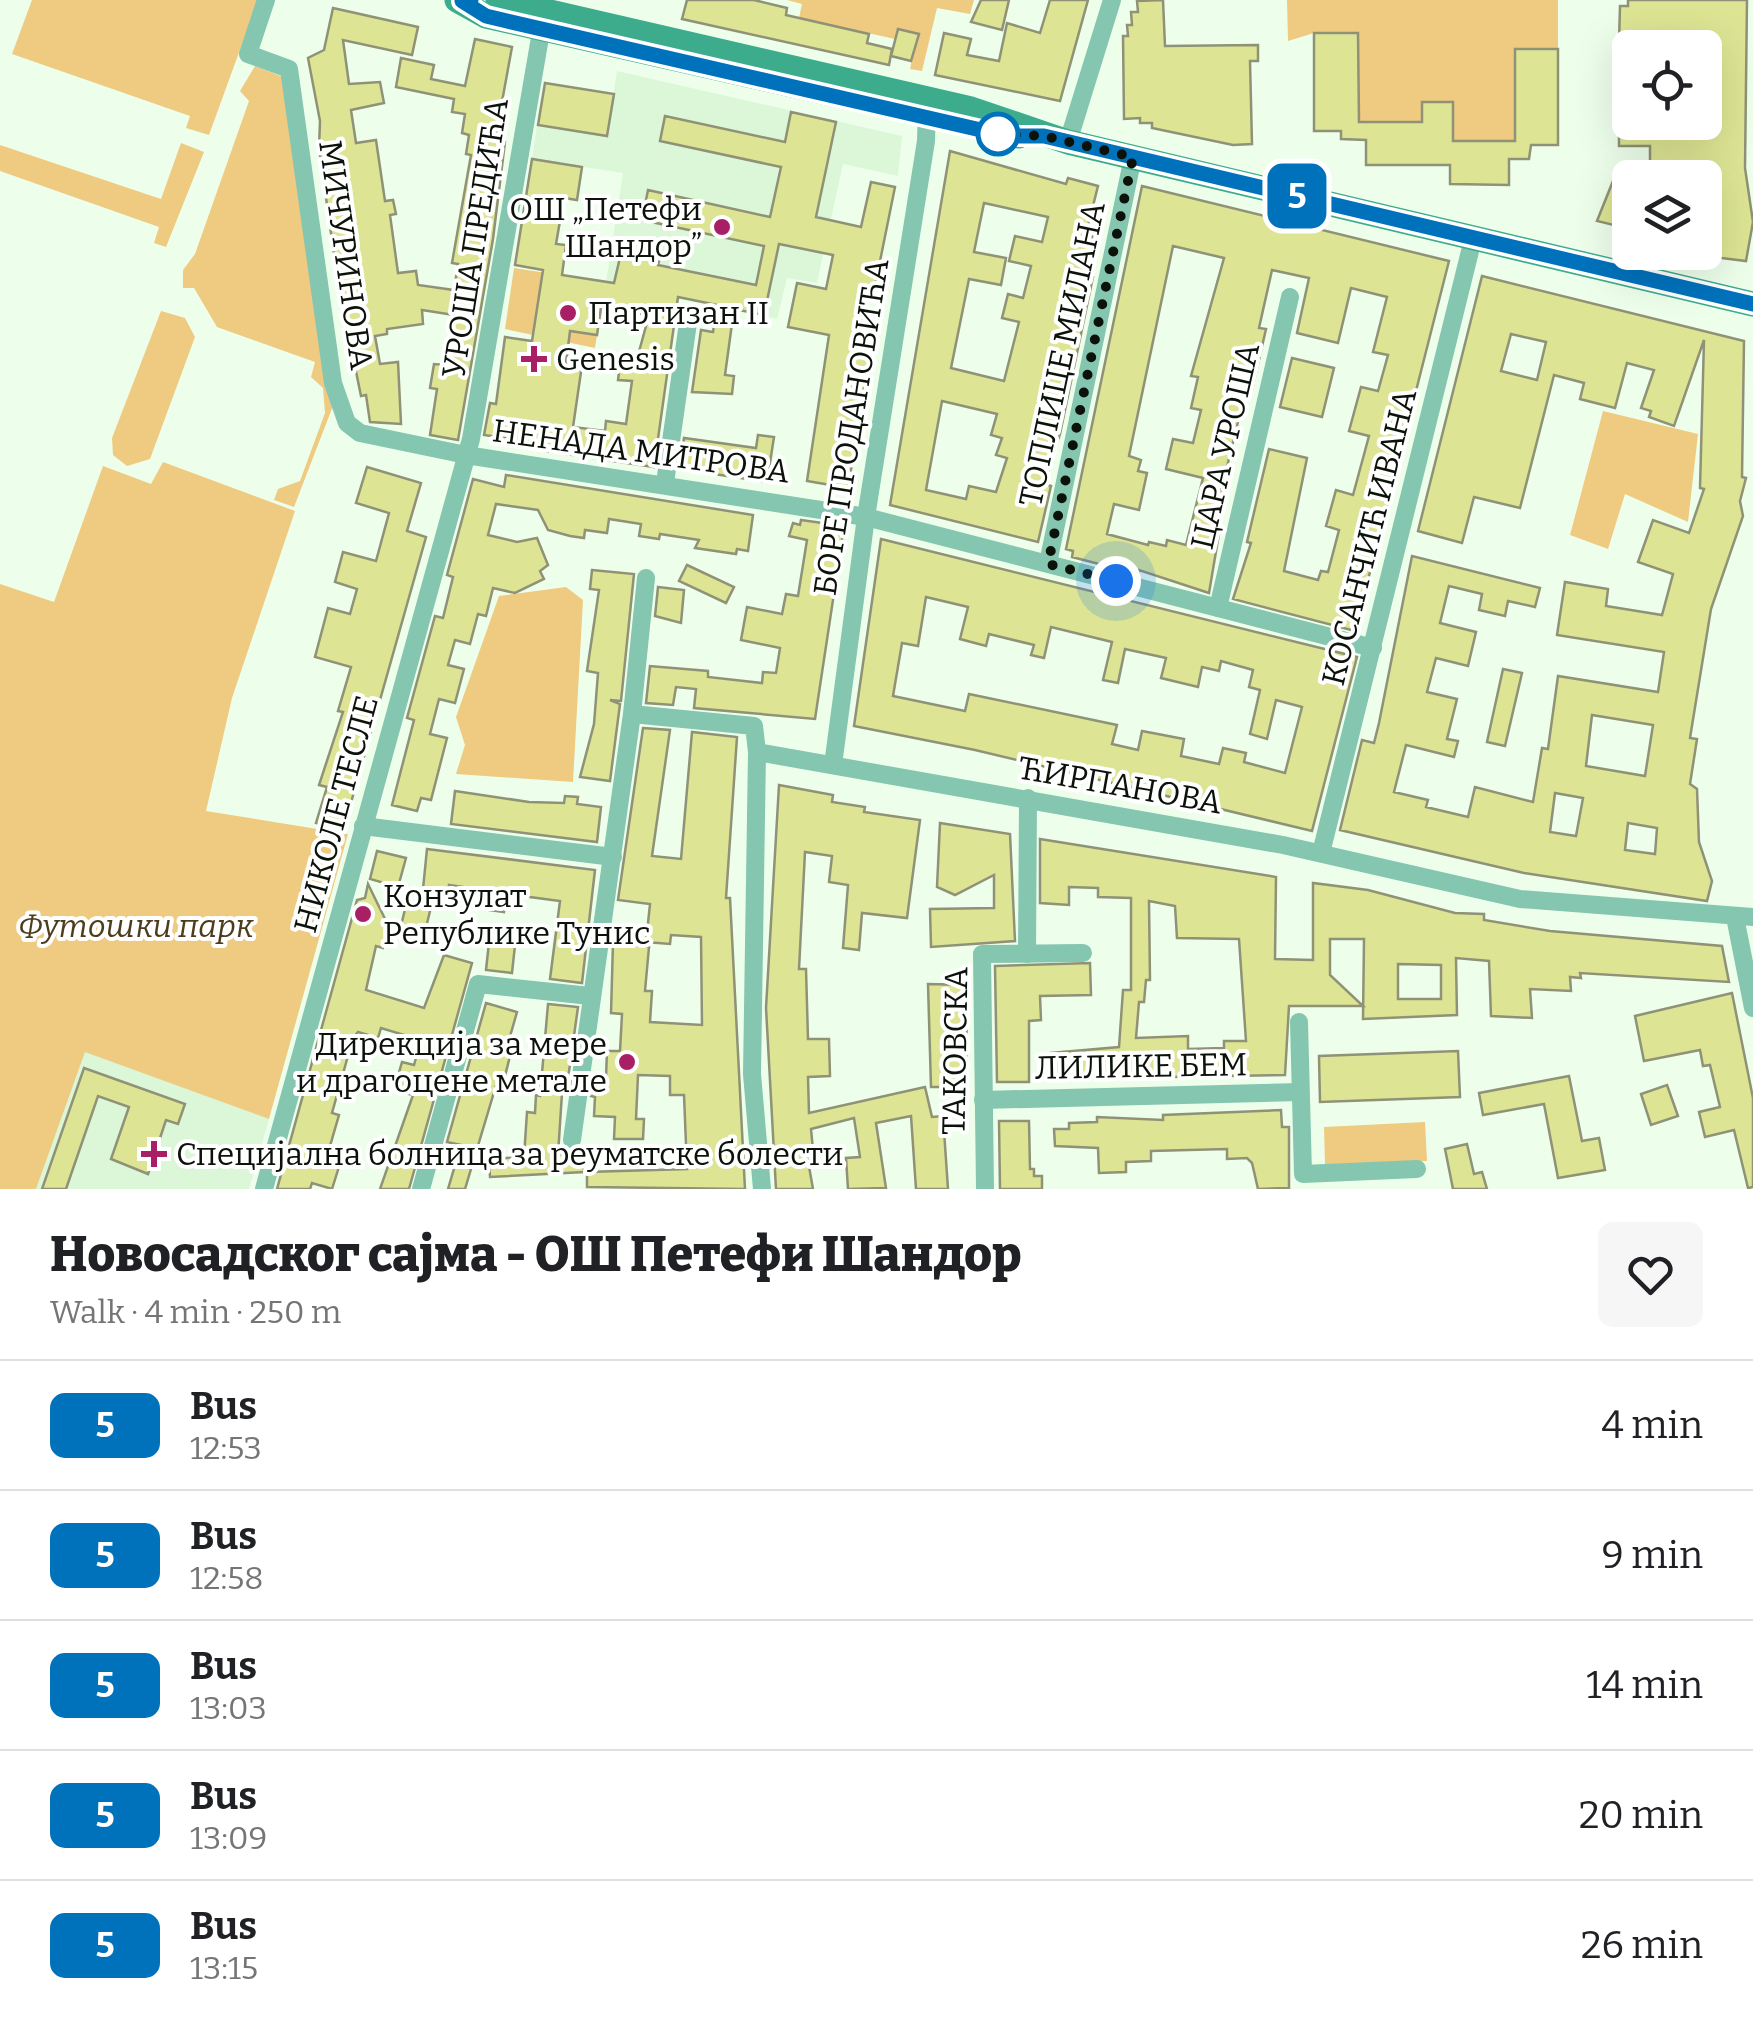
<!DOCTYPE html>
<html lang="en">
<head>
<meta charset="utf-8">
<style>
	:root { --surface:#fff; --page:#f6f6f6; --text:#202124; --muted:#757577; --line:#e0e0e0 }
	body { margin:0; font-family:Bitter,serif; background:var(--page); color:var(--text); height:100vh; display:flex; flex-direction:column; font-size:38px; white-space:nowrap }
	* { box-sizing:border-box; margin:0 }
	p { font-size:32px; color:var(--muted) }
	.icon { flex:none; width:55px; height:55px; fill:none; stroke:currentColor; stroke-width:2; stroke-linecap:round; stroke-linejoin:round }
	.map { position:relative; height:1189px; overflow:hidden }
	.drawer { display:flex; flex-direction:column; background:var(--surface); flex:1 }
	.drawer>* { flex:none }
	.badge { padding:0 20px; border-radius:15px; font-size:35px; line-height:65px }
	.tools { position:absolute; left:1612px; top:30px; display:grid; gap:20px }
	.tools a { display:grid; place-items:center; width:110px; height:110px; border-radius:15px; background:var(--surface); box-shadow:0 10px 40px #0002; font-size:50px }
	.you { position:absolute; width:50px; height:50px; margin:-25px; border:8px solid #fff; border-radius:50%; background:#1a73e8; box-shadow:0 0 0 15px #1a73e833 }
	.map>.badge { position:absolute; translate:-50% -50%; box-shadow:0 0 0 5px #fff }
	.round { display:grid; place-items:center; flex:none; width:105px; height:105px; border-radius:15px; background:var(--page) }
	.head { display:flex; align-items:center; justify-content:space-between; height:170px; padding:0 50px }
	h1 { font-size:48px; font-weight:800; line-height:75px }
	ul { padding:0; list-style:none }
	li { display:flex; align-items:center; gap:30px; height:130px; padding:0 50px; border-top:2px solid var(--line) }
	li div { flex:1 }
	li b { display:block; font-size:38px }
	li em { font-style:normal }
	li .badge { min-width:110px; font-weight:700; text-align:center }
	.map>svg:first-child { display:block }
</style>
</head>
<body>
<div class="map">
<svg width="1753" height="1189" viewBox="0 0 1753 1189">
	<rect width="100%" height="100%" fill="#edffeb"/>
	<g fill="#dbf7d8">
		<polygon points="617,71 902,136 898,176 843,164 817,283 787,278 777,319 606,282 623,173 532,159 537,125 607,136"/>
		<polygon points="85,1051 269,1119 249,1189 36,1189"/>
	</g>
	<g fill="#efca81">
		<polygon points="32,0 258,0 209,135 186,128 190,116 12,54"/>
		<polygon points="787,0 974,0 970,14 937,8 922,71 910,69 918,34 898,29 895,39 799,18 802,4"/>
		<polygon points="1287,0 1558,0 1558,49 1515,50 1515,141 1453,141 1452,102 1423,102 1423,122 1359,122 1358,34 1314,33 1288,41"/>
		<polygon points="255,66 283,77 333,406 294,507 274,500 278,489 300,481 325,413 323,388 311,377 315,362 217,327 194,288 183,288 183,270 195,254 249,101 240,91"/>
		<polygon points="181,143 204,152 166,247 154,243 159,227 0,171 0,145 161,199"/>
		<polygon points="514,268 605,282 595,348 505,329"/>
		<polygon points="161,311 185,318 195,337 150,459 127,466 113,455 112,438"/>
		<polygon points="1603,411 1698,434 1688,522 1625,494 1608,549 1570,535"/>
		<polygon points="163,462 295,511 232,698 206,811 348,834 269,1119 85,1052 36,1189 0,1189 0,584 54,602 103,466 151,484"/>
		<polygon points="566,587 583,600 573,782 456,774 465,745 456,717 499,596"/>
		<polygon points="1425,1122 1427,1161 1325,1165 1324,1127"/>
	</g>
	<g fill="#dde594" stroke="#8f9276" stroke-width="2.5" fill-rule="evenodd">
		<polygon points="687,0 754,0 787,8 786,15 869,34 867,43 892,49 889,65 682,19"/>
		<polygon points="981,0 1009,0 1002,30 971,22"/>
		<polygon points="1050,0 1088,0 1060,101 935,75 944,33 971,39 967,55 999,61 1007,23 1040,33"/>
		<polygon points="1163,0 1165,46 1258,45 1258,61 1250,61 1252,144 1233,145 1152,128 1152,123 1140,123 1140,118 1124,119 1123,36 1128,36 1127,25 1132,25 1131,12 1138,12 1137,1"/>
		<polygon points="1628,0 1747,0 1745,168 1753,222 1746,261 1705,256 1705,178 1650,178 1650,146 1619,146 1619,122 1705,122 1705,48 1619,43 1620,6 1628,6"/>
		<polygon points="333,8 418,27 412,55 343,40 349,84 380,82 384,103 351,110 356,143 376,140 385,201 393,200 396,214 390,215 398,273 416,271 418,285 454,290 458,264 452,263 471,155 466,154 469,135 462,133 465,114 452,112 454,99 396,87 401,58 434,65 431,79 465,86 475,39 512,47 495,140 505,142 493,239 458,440 430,435 437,389 430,388 434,364 445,365 454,315 422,310 423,324 387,329 387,334 375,336 380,364 398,362 401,424 370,422 366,395 361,396 338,283 319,148 320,121 308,58 324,50"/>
		<polygon points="898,29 919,34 911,61 891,56"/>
		<polygon points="1314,33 1358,33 1359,122 1422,122 1422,102 1453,102 1453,141 1515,141 1515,49 1558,49 1558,145 1531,145 1529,159 1509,159 1509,185 1450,184 1450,165 1366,165 1366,140 1341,139 1341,131 1314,131"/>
		<polygon points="545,83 614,94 607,136 538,125"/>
		<path d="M791,112L836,122L816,217L861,227L871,182L895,187L875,286L870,285L858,346L867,347L869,358L848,488L807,481L829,335L788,327L797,283L826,289L833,255L779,244L764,315L734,309L725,375L734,376L732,394L692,392L701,330L713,332L717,305L678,297L654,467L545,451L546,444L484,435L490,403L496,404L505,337L532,341L543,270L515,265L532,159L582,167L577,200L564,198L556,244L566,245L562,275L614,283L622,249L660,258L658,265L756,285L764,246L642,220L648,190L770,217L781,167L660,141L665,116L785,142ZM601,308L649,315L637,359L621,357L618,380L632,381L626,424L606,421L605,431L573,427L582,365L566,363L570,331L597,335Z"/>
		<path d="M950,151L1066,184L1068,178L1098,186L1087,230L1094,232L1090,244L1094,245L1086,275L1093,277L1060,434L1044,484L1051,486L1038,542L890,505ZM984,203L1048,217L1042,242L1015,236L1009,261L1031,266L1023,298L1008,294L1002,318L1019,322L1004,381L951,368L969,279L1001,285L1006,258L974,252ZM942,401L997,414L991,435L1002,438L996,455L1007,458L996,492L969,486L966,499L926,490Z"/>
		<polygon points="1617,171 1630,173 1630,229 1597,221"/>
		<path d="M1142,186L1449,261L1355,631L1233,599L1251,543L1247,542L1269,449L1307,458L1284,571L1318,580L1321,571L1328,572L1339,530L1326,526L1336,490L1353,495L1369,436L1349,431L1361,387L1378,391L1388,355L1373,352L1387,297L1351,288L1338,343L1297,333L1309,278L1272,270L1259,328L1266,329L1252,390L1246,389L1214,520L1221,522L1209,593L1139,570L1138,574L1072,557L1073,551L1066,549ZM1173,246L1224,258L1191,376L1198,377L1191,408L1201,410L1193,443L1173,439L1166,469L1203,478L1186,545L1167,540L1166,546L1149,542L1148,545L1107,534L1114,504L1139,510L1147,473L1138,471L1141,460L1129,456Z"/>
		<path d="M1482,276L1744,341L1742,477L1746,478L1740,501L1743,516L1711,609L1690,738L1697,739L1690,784L1697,789L1699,842L1712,881L1707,901L1524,873L1340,830L1362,740L1374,743L1379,723L1412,556L1540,588L1535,607L1508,601L1505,616L1479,610L1482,594L1449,586L1440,623L1476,632L1468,666L1436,658L1427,692L1457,699L1447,739L1458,741L1454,757L1406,745L1394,792L1428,800L1426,807L1468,817L1475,787L1533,802L1542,748L1548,749L1558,676L1658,692L1664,652L1557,635L1565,582L1608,589L1606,606L1662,615L1673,574L1638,562L1653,520L1689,533L1704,489L1700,488L1704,340L1674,426L1649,417L1651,411L1641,408L1654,370L1627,363L1615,408L1580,399L1584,383L1554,375L1520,508L1474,497L1462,543L1418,531ZM1511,334L1546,342L1537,380L1501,371ZM1592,715L1653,725L1645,776L1586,766ZM1555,793L1583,798L1576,836L1550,832ZM1628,823L1657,828L1655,854L1625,850Z"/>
		<polygon points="1292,358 1334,368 1322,417 1280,407"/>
		<polygon points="758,435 774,437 767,482 680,469 684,438 756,448"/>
		<polygon points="367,467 421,483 407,531 426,537 343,831 316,823 327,787 319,785 343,712 338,711 351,667 315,657 328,608 350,614 357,589 335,582 343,552 376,561 389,513 356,503"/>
		<polygon points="506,475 753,515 748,551 737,549 736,554 695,548 699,540 660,534 659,539 639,536 641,524 609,519 607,533 585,530 584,538 570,536 548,530 538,510 496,504 488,535 517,542 537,538 548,565 540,571 544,579 515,593 493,588 486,616 478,614 470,644 455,640 448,665 464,669 455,703 439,699 430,734 447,738 431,800 421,798 417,811 392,805 414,720 407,718 435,616 443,618 453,577 447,575 473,479 504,487"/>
		<polygon points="801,520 837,525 835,532 843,534 815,719 694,708 696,689 676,687 673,705 646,703 650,666 708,671 708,677 762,683 763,672 776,673 780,648 741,640 747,607 782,614 786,594 798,596 807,540 789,536 793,523 800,525"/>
		<path d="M881,539L1357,657L1312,831L975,750L854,726ZM926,597L968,607L960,639L986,646L989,634L1034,645L1031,655L1044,658L1051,627L1112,642L1103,680L1118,683L1125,649L1166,658L1161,678L1198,687L1202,667L1219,671L1221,661L1253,670L1249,687L1260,690L1250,734L1267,739L1276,700L1302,707L1285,773L1244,762L1246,753L1223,748L1219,764L1181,756L1184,739L1142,731L1138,750L1112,744L1117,725L969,694L965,711L893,696L902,643L918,646Z"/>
		<polygon points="687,565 734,587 726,603 679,581"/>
		<polygon points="592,570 634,574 621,701 610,700 620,704 610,781 580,777 594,724 598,673 587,671 599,590 590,589"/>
		<polygon points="658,587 684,590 681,623 655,616"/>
		<polygon points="1503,669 1522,673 1505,746 1487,742"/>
		<polygon points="643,728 670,730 652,856 681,859 692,732 737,737 726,898 730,898 745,1189 587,1187 587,1172 687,1169 684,1095 670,1095 670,1076 638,1075 636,1119 644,1119 643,1139 614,1139 615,1117 594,1116 595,1097 591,1096 594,1077 606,1077 607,1051 620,1051 622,1014 611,1013 613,943 649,947 645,991 652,991 650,1022 702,1025 701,937 671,935 670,944 646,942 650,904 618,900"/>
		<polygon points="779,785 833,795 832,802 865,807 864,812 920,820 907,918 862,913 859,950 843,948 848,885 829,882 832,856 805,852 799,969 806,969 808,1039 829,1039 830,1076 808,1077 809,1113 925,1087 932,1117 943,1116 948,1189 916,1189 911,1116 876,1123 886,1188 848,1189 846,1158 860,1157 854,1118 811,1129 814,1160 808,1161 813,1189 776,1189 766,1008"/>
		<polygon points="455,791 529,802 564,803 565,796 578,797 577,804 601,807 597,842 451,824"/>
		<polygon points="940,823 1010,834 1015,941 931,947 930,909 994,908 994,875 955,895 937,887"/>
		<path d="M1040,839L1276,877L1275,959L1313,960V883L1368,890L1455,913L1484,914V920L1550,931L1722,946L1729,982L1580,973L1581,978L1570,977L1571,991L1530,989L1532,1018L1491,1016L1489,961L1456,958L1457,1015L1363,1019L1364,939H1330V975L1363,1006H1289L1285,1075L1052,1079L1051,1053L1119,1047L1123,990H1131V898L1098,897V888L1069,887V905L1040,903ZM1149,901L1175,906L1177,938L1239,939L1246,1041H1224V1048L1188,1049V1036L1136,1038L1139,1002H1144L1146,980H1150ZM1398,964L1441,965V999H1398Z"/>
		<polygon points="427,849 595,870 582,983 550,979 560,901 507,894 504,912 489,910 491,891 449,885 449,891 423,889"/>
		<polygon points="377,851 406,858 398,887 370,879"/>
		<polygon points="368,884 389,927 383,948 376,946 366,990 424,1008 444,955 472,963 409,1189 380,1189 413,1095 394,1090 402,1062 414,1065 421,1040 381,1028 378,1038 358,1032 353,1038 332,1113 339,1115 328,1153 342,1157 332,1189 312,1183 310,1189 277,1189 357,900 365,898"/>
		<polygon points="407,901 431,907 423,940 399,934"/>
		<polygon points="490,933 516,936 512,973 486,970"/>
		<polygon points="1090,963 1091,995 1040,996 1041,1020 1029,1021 1029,1082 997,1082 995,966"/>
		<polygon points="928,984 967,985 966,1087 931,1087"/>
		<polygon points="1732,993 1753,1098 1753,1187 1748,1188 1734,1130 1705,1137 1699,1112 1720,1107 1710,1065 1703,1066 1700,1050 1644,1061 1635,1016"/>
		<polygon points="486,1003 517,1012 507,1047 512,1048 504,1080 498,1079 465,1189 448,1189 461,1145 447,1142"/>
		<polygon points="548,1004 578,1007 566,1093 562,1093 558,1155 583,1154 584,1172 490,1177 489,1159 524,1157 527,1112 535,1113 536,1095 540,1096"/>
		<polygon points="1458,1051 1460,1097 1320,1102 1319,1056"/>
		<polygon points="84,1068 185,1104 178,1124 166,1120 148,1174 111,1159 129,1107 98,1096 66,1189 42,1189"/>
		<polygon points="1569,1076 1582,1141 1599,1138 1605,1170 1558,1178 1544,1104 1483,1115 1479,1093"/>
		<polygon points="1667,1085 1678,1116 1651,1125 1641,1094"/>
		<polygon points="1281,1110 1282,1127 1289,1127 1289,1188 1258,1189 1252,1163 1247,1158 1227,1159 1227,1149 1151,1151 1151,1161 1126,1162 1126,1172 1099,1173 1098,1148 1055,1146 1054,1129 1069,1129 1069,1123 1097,1122 1097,1117 1163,1120 1163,1115"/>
		<polygon points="999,1121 1029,1121 1030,1169 1034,1169 1034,1176 1042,1176 1042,1189 1000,1189"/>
		<polygon points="1467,1144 1474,1174 1482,1172 1487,1189 1453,1189 1445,1149"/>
	</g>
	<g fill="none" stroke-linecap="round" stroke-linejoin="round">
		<g stroke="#85c6b0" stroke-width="18">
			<polyline points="266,0 248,54 289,69 333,383 347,423 360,433 466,455 866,517 1373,648"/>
			<polyline points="1068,142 1112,0"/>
			<polyline points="665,483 689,316"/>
			<polyline points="1048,563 1133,157"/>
			<polyline points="646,578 632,714 754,726 757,752 1283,845 1520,899 1753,917"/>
			<polyline points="1218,608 1290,297"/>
			<polyline points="757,752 752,1074 762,1189"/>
			<polyline points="833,765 866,517 926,141 927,105"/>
			<polyline points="363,826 613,857"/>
			<polyline points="1321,853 1474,235"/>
			<polyline points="1735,917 1753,1008"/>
			<polyline points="1027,954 1028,798"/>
			<polyline points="1299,1022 1303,1174 1417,1169"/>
			<polyline points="983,1100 1300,1092"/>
			<polyline points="572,1140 632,714"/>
			<polyline points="264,1189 471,439 543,20"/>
			<polyline points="421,1189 478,984 590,996"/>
			<polyline points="985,1189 982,954 1083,953"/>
		</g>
		<g stroke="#3cac8d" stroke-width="25">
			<polyline points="457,0 486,16 1019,136"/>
			<polyline points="498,0 971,109 1068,142 1753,304"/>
		</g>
	</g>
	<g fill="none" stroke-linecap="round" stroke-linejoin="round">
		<defs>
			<polyline id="line" points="471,0 462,1 486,16 507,21 1007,136 1044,136 1753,304"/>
		</defs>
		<use href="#line" stroke="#fff" stroke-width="22"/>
		<use href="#line" stroke="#0072bc" stroke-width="15"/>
		<polyline stroke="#0b120a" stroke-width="10" stroke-dasharray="0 18" points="998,134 1044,136 1133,157 1048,564 1116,581"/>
	</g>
	<circle fill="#fff" stroke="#0072bc" stroke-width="5" cx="998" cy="134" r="20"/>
	<g fill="#a81f65" stroke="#fff" stroke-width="4">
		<circle cx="722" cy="227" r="10"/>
		<circle cx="568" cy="313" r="10"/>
		<path d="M529 344h10v10h10v10h-10v10h-10v-10h-10v-10h10z"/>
		<circle cx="363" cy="914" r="10"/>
		<circle cx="627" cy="1062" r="10"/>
		<path d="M149 1139h10v10h10v10h-10v10h-10v-10h-10v-10h10z"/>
	</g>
	<g text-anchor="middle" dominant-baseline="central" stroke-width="8" stroke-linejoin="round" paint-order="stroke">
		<g font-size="32" fill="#0b120a" stroke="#fff" text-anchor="start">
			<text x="702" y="209" text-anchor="end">ОШ „Петефи<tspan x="702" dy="37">Шандор”</tspan></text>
			<text x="588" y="313">Партизан II</text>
			<text x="556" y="359">Genesis</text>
			<text x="383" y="896">Конзулат<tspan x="383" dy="37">Републике Тунис</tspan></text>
			<text x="607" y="1044" text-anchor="end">Дирекција за мере<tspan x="607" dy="37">и драгоцене метале</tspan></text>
			<text x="176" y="1154">Специјална болница за реуматске болести</text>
		</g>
		<g font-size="32" fill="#0b120a" stroke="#fff">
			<text transform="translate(475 238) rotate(-81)">УРОША ПРЕДИЋА</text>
			<text transform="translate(346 255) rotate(82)">МИЧУРИНОВА</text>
			<text transform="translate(1062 354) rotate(-78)">ТОПЛИЦЕ МИЛАНА</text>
			<text transform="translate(851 427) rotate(-81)">БОРЕ ПРОДАНОВИЋА</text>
			<text transform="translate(1225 446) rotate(-77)">ЦАРА УРОША</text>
			<text transform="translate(641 451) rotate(8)">НЕНАДА МИТРОВА</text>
			<text transform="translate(1369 537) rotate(-76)">КОСАНЧИЋ ИВАНА</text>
			<text transform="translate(1120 785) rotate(10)">ЋИРПАНОВА</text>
			<text transform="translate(336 814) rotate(-75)">НИКОЛЕ ТЕСЛЕ</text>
			<text transform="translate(955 1051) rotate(-89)">ТАКОВСКА</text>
			<text transform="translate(1141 1066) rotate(-1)">ЛИЛИКЕ БЕМ</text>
		</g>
		<g font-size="32" font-style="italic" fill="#4d3d1c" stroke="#fff">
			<text x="136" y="926">Футошки парк</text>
		</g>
	</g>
</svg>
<div class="tools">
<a><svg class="icon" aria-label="locate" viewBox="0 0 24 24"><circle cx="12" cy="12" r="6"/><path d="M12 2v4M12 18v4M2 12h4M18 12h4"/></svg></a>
<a><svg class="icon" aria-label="layers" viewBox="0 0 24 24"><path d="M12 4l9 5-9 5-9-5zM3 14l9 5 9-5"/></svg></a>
</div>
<div class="you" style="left:1116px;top:581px"></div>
<b class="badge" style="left:1297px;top:196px;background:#0072bc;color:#fff">5</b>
</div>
<section class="drawer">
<div class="head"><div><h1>Новосадског сајма - ОШ Петефи Шандор</h1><p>Walk · 4 min · 250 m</p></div><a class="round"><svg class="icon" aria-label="heart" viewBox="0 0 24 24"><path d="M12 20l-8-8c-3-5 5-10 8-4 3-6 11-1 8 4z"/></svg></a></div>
<ul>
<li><span class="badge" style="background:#0072bc;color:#fff">5</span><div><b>Bus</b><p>12:53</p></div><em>4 min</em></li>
<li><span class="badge" style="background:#0072bc;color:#fff">5</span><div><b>Bus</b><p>12:58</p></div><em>9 min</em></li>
<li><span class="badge" style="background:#0072bc;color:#fff">5</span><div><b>Bus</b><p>13:03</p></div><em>14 min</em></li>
<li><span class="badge" style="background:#0072bc;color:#fff">5</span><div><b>Bus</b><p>13:09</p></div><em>20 min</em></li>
<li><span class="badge" style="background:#0072bc;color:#fff">5</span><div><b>Bus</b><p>13:15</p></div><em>26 min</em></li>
</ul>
</section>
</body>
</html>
